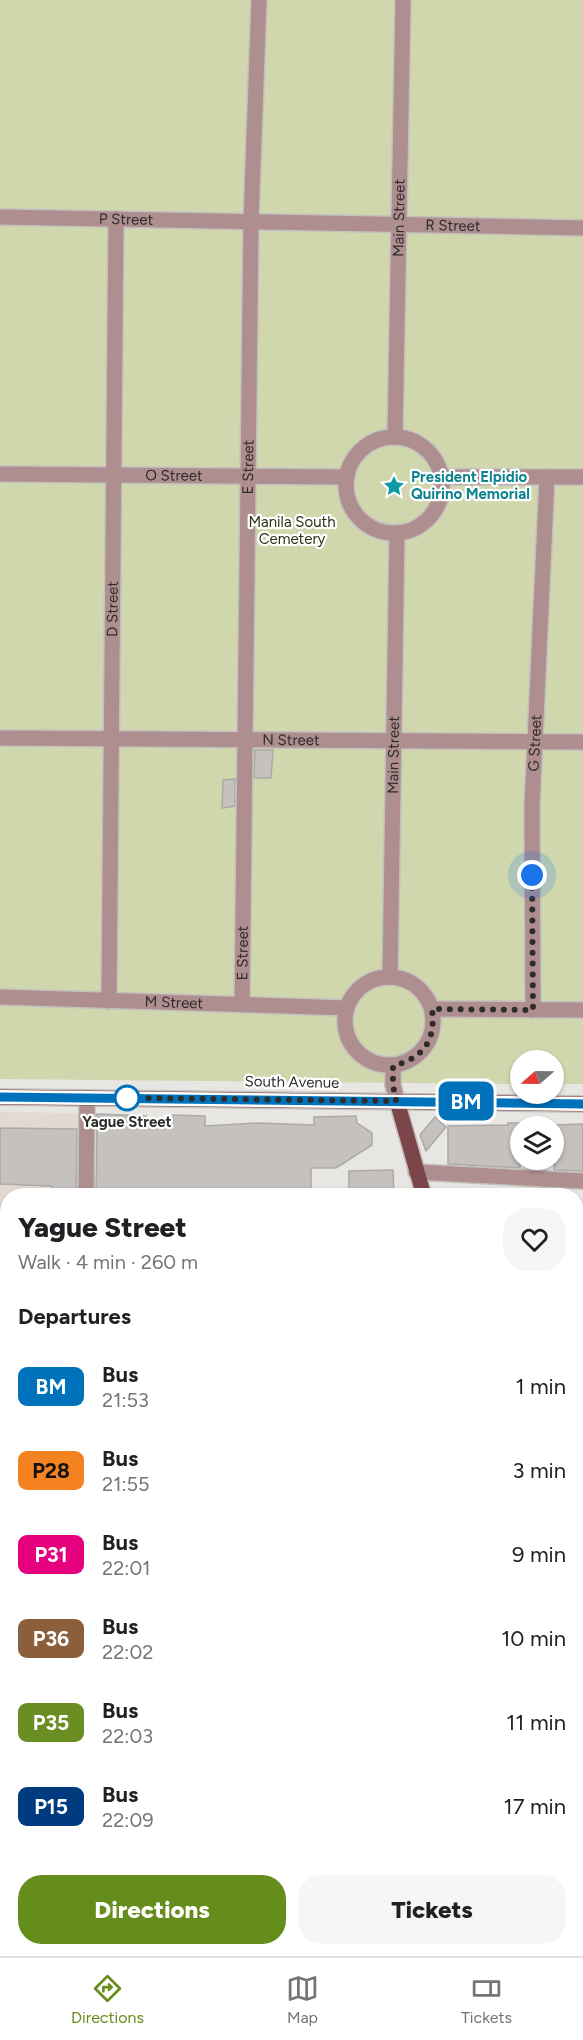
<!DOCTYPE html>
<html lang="en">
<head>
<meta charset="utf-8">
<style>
	:root { --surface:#fff; --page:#f6f6f6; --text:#202124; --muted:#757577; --line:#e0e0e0; --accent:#658d1b }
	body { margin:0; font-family:Figtree,sans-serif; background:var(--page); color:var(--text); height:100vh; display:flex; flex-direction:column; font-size:22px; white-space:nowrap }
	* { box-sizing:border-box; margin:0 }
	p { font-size:20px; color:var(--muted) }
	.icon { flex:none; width:33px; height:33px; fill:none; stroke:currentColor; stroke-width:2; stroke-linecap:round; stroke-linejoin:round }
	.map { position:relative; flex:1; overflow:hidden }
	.drawer { position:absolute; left:0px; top:1188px; width:584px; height:768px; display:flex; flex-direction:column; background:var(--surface); border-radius:24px 24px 0 0; box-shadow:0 2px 4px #0004 }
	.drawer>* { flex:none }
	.badge { padding:0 12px; border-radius:9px; font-size:21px; line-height:39px }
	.needle { width:39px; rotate:250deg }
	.tools { position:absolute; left:510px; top:1050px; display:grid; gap:12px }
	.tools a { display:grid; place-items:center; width:54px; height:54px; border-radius:50%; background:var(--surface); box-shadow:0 2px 4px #0004; font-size:30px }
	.you { position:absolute; width:30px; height:30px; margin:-15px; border:4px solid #fff; border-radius:50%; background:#1a73e8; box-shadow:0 0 0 9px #1a73e833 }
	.map>.badge { position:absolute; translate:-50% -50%; box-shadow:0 0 0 3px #fff }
	h2 { padding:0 18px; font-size:22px; line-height:54px }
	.round { display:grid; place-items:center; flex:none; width:63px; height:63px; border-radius:24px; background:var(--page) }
	.overview { display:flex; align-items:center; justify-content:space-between; height:102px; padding:0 18px }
	h1 { font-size:28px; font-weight:800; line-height:45px }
	.button { display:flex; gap:12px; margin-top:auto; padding:12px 18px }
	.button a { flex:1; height:69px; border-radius:24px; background:var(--accent); color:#fff; font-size:24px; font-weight:800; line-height:69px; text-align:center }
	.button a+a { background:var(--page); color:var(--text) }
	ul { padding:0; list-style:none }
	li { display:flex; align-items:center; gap:18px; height:84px; padding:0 18px }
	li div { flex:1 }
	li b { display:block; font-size:22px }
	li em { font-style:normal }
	li .badge { min-width:66px; font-weight:700; text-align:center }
	.tab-bar { display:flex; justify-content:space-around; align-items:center; height:84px; border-top:2px solid var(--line); background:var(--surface); font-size:16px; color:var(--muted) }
	.tab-bar a { display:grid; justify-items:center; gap:3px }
	.tab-bar .on { color:var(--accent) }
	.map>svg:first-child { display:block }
</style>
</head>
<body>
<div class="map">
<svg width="583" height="1956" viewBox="0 0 583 1956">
	<rect width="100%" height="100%" fill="#e8e6e3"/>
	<g fill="#e2d9d3">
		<polygon points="0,1112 79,1113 78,1195 8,1196 7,1341 0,1341"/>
		<polygon points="583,1370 583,1626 576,1628 576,1371"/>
	</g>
	<polygon fill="#d1d7ad" points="0,0 583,0 583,1084 554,1084 554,1060 520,1060 520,1084 0,1079"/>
	<g fill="#c4c1bf" stroke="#acaaa7" stroke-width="1.5">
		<polygon points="255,750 273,750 271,778 254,778"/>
		<polygon points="235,779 235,806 222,808 223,780"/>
		<polygon points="97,1114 146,1116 146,1120 173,1120 173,1115 205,1116 205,1126 258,1123 314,1125 314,1117 356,1116 357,1123 372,1133 372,1145 336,1168 311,1168 311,1196 96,1196"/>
		<polygon points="435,1117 446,1127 426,1151 420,1135"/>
		<polygon points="508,1123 520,1123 520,1168 448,1164 448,1126 508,1125"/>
		<polygon points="583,1124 583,1171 554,1170 554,1125"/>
		<polygon points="0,1128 77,1129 76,1196 52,1196 52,1186 0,1184"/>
		<polygon points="393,1170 394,1196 349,1196 349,1171"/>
	</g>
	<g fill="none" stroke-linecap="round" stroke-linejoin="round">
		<defs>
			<g id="minor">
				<path id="s1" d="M0,217L583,228"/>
				<path id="s2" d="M395,437L403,0"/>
				<circle cx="394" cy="485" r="48"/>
				<path id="s3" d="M0,474L347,477"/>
				<polyline points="442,477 583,477"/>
				<path id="s4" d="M0,738L583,742"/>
				<circle cx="389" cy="1021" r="44"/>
				<path id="s5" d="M390,977L397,533"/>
				<path id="s6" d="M0,997L347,1008"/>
				<path id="s7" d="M109,1001L116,219"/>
				<path id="s8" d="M242,1005L251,221L259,0"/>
				<polyline points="432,1009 583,1010"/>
				<path id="s9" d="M533,1010L532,807L547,477"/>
				<polyline points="393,1066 393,1085 397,1101"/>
				<polyline points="416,1172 583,1181"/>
				<polyline points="86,1196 87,1098"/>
				<polyline points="0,1349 8,1349"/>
				<polyline points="576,1349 583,1349"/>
				<polyline points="0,1472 8,1473"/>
				<polyline points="0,1623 8,1624"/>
				<polyline points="576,1695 583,1695"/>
				<polyline points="34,1956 35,1948"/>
				<polyline points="194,1956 195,1948"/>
				<polyline points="355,1956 356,1948"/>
			</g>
			<g id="major">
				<polyline points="0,1097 583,1104"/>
				<polyline points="397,1101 424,1196"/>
				<polyline points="576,1716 583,1738"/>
			</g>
		</defs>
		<use href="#minor" stroke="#c3c1be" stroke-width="18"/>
		<use href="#major" stroke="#c3c1be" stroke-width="18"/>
		<use href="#minor" stroke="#af8e8f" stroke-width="15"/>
		<use href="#major" stroke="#7c4549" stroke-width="15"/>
	</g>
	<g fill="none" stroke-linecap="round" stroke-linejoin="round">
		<defs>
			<polyline id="line" points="0,1097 583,1104"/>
		</defs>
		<use href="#line" stroke="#fff" stroke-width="14"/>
		<use href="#line" stroke="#0072bc" stroke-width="9"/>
		<path stroke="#2e2d2c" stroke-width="6" stroke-dasharray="0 10.8" d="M127,1098L396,1101L393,1085V1066C424,1058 436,1040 432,1009L533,1010L532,875"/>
	</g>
	<defs>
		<symbol id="sight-bare" viewBox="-9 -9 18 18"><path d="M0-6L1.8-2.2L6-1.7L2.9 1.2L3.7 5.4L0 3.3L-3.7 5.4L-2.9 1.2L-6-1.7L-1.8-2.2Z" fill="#0f9aa8" stroke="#fff" stroke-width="2.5" paint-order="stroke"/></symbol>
	</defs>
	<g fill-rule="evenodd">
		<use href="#sight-bare" x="379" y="471" width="30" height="30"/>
	</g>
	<circle fill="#fff" stroke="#0072bc" stroke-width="3" cx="127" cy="1098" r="12"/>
	<g text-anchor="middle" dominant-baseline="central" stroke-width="4.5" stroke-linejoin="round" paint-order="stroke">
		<g font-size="15" fill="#2e2d2c" stroke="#fff">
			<text stroke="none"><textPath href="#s1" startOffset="126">P Street</textPath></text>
			<text stroke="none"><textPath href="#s2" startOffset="219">Main Street</textPath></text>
			<text stroke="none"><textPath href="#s1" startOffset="453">R Street</textPath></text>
			<text stroke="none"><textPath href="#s8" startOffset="538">E Street</textPath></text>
			<text stroke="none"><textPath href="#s3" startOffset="174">O Street</textPath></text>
			<text stroke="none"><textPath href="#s7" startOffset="392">D Street</textPath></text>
			<text stroke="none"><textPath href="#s4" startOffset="291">N Street</textPath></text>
			<text stroke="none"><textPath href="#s9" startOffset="267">G Street</textPath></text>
			<text stroke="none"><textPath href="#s5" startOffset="222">Main Street</textPath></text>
			<text stroke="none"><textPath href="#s8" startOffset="52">E Street</textPath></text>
			<text stroke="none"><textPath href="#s6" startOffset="174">M Street</textPath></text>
			<text transform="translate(292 1082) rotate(1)">South Avenue</text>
		</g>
		<g font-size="15" font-weight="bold" fill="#0d838f" stroke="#fff" text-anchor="start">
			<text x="411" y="477">President Elpidio<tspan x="411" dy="17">Quirino Memorial</tspan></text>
		</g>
		<g font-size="15" fill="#2d3113" stroke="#fff">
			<text x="292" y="522">Manila South<tspan x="292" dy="17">Cemetery</tspan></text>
		</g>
		<g font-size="15" font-weight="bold" fill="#2e2d2c" stroke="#fff">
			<text x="127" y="1122">Yague Street</text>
		</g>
	</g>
</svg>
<div class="tools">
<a><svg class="needle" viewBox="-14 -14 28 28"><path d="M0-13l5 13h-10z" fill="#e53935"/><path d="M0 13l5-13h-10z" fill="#757577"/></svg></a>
<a><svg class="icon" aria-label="layers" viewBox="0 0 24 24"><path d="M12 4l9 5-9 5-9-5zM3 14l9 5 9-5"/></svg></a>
</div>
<div class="you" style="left:532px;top:875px"></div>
<b class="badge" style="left:466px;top:1101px;background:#0072bc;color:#fff">BM</b>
<section class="drawer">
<div class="overview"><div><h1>Yague Street</h1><p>Walk · 4 min · 260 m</p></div><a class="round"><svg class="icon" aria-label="heart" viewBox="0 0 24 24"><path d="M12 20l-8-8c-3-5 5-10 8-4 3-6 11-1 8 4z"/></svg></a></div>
<h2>Departures</h2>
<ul>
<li><span class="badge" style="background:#0072bc;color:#fff">BM</span><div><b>Bus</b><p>21:53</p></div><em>1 min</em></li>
<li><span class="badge" style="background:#f58220;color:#111">P28</span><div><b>Bus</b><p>21:55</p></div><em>3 min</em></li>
<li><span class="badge" style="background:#e6007e;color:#fff">P31</span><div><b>Bus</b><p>22:01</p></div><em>9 min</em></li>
<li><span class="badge" style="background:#8b5e3c;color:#fff">P36</span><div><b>Bus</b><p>22:02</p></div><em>10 min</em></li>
<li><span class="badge" style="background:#6b8e23;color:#fff">P35</span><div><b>Bus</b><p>22:03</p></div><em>11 min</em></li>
<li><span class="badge" style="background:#003b80;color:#fff">P15</span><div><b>Bus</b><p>22:09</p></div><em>17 min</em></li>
</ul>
<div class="button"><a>Directions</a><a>Tickets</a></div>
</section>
</div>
<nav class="tab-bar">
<a class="on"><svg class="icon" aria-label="directions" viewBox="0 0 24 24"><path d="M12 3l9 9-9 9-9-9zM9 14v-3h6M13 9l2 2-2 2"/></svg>Directions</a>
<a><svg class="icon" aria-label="map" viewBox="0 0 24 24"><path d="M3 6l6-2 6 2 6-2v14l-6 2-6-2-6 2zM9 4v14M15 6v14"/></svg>Map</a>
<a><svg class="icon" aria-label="tickets" viewBox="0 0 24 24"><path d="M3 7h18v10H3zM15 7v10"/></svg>Tickets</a>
</nav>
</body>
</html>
